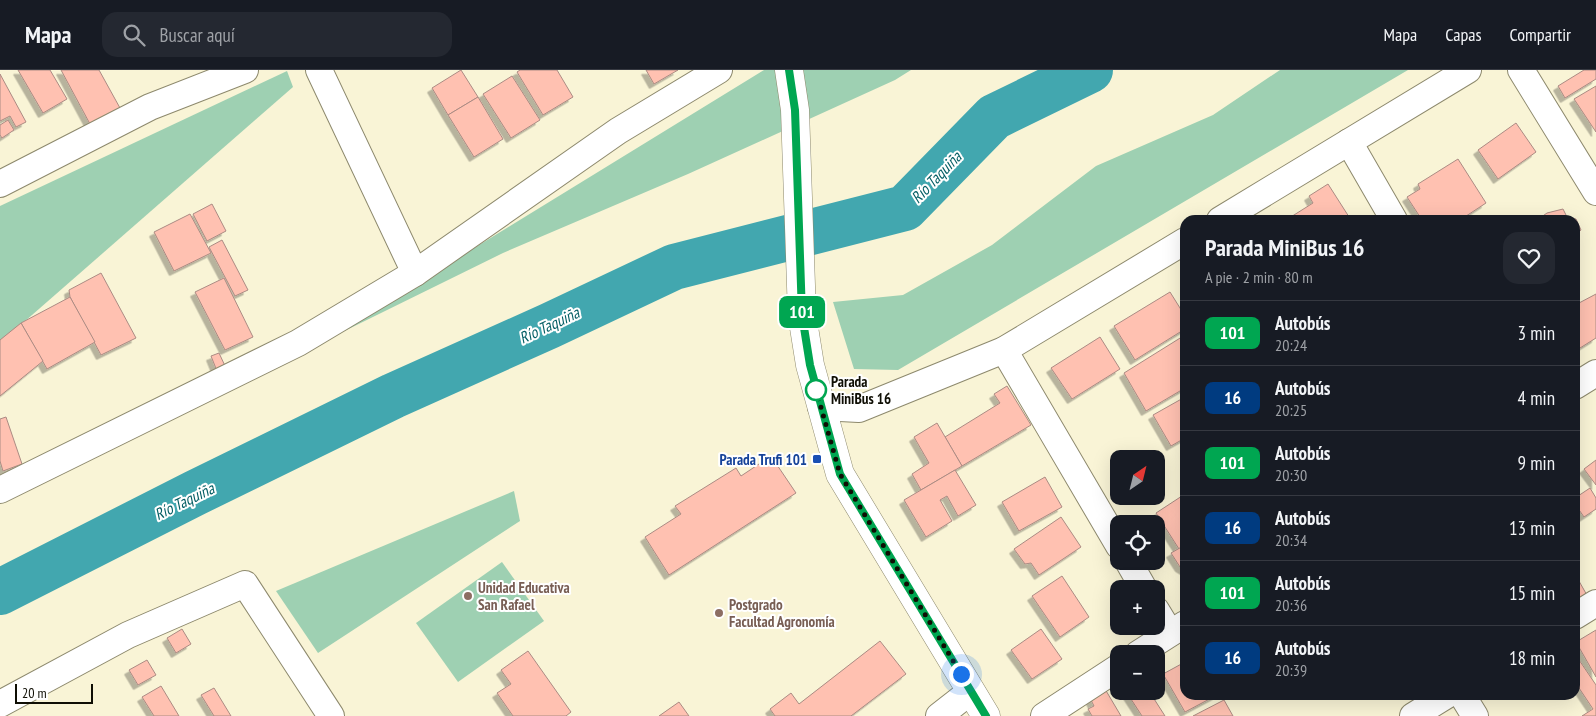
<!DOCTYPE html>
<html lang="es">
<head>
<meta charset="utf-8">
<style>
	:root { --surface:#171b24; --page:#242831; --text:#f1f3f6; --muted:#9ea1a6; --line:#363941 }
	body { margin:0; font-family:"PT Sans Narrow",sans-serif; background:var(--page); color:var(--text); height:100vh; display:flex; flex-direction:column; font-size:19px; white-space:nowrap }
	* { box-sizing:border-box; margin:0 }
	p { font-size:16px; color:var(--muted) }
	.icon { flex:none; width:28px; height:28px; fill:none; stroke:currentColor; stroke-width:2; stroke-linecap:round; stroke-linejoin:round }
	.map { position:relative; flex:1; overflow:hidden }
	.drawer { position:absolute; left:1180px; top:145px; width:400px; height:485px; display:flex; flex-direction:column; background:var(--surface); border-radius:15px; box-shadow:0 5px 20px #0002 }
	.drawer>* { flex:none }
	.badge { padding:0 10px; border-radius:8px; font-size:18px; line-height:32px }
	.needle { width:32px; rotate:35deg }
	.controls { position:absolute; left:1110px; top:380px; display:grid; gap:10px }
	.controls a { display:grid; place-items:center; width:55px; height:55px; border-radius:10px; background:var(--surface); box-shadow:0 5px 20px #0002; font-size:25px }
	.scale { position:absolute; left:15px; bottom:12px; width:78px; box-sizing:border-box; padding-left:5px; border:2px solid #0f0e04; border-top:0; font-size:14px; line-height:18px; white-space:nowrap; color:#0f0e04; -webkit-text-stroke:4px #fff; paint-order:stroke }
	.you { position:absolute; width:25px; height:25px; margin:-12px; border:4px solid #fff; border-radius:50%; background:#1a73e8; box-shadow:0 0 0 8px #1a73e833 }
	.map>.badge { position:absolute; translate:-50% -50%; box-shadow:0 0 0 2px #fff }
	.round { display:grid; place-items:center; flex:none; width:52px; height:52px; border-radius:15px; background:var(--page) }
	.head { display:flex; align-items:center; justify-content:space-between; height:85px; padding:0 25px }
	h1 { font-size:24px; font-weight:700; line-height:38px }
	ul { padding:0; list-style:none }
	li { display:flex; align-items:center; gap:15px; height:65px; padding:0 25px; border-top:1px solid var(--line) }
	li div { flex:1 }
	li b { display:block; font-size:19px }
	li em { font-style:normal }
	li .badge { min-width:55px; font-weight:700; text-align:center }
	header { display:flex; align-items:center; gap:30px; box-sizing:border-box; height:70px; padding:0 25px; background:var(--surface); border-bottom:1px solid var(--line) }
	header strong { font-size:24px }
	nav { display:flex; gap:28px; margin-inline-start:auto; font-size:18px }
	.search { width:350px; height:45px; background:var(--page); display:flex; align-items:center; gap:12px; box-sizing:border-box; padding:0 18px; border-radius:15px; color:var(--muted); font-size:19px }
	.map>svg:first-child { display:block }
</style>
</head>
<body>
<header>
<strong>Mapa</strong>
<div class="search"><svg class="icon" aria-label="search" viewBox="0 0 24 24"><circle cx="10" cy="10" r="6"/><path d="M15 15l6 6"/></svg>Buscar aquí</div>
<nav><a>Mapa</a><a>Capas</a><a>Compartir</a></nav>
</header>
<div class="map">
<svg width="1596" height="646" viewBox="0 0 1596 646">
	<defs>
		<filter id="shadow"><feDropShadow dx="-4.5" dy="4.5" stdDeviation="0" flood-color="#0004"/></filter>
	</defs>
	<rect width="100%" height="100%" fill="#f9f4d6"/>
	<g fill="#9ed0b2">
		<polygon points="764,0 911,0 895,10 688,104 503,183 318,274"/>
		<polygon points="1280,0 1408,0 898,300 854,299 833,232 903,225 992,175 1096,96 1213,45"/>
		<polygon points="287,1 293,17 0,273 0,136"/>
		<polygon points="514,421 520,451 318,583 276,521"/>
		<polygon points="502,492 544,551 458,612 416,553"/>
	</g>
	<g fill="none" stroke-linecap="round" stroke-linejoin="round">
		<polyline stroke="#42a7af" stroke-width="46" points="0,522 195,423 393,326 549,256 674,197 905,138 994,47 1090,0"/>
	</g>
	<g fill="#ffc1b1" stroke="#ab8b83" filter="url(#shadow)">
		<polygon points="18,0 50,0 67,29 43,43"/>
		<polygon points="61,0 99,0 120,38 90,54"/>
		<polygon points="461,0 478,27 448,45 432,18"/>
		<polygon points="520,0 557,0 573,27 543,45 517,2"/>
		<polygon points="646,0 678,0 654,14"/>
		<polygon points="1584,0 1596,0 1596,9 1565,28 1558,16"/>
		<polygon points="0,4 26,52 16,57 10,46 0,51"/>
		<polygon points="512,6 540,50 511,68 483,24"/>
		<polygon points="1596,16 1596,62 1574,29"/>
		<polygon points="478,27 503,69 474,87 448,45"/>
		<polygon points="8,50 14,60 2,68 0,65 0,55"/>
		<polygon points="1516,53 1536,82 1498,109 1478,80"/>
		<polygon points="1458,89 1486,133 1460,150 1422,150 1407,127 1420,119 1418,114"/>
		<polygon points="1328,114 1351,150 1286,150 1313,133 1309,126"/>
		<polygon points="212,134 226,161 207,171 193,144"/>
		<polygon points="1563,139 1567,147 1576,149 1581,160 1575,165 1579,172 1575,175 1575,150 1537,150 1547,143"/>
		<polygon points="190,144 211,183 174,201 154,162"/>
		<polygon points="222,170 248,220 235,226 209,177"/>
		<polygon points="101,203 136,268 101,285 70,227 69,220"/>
		<polygon points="224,208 253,267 225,280 195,222"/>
		<polygon points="1170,222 1185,246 1185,259 1135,290 1114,256"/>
		<polygon points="1596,224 1596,268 1580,278 1575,270 1575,238 1579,233"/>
		<polygon points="70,227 95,272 47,299 21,253"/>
		<polygon points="21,253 43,291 0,326 0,270"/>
		<polygon points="1185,265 1185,318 1146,341 1124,303"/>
		<polygon points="1100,267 1120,299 1072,329 1051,298"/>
		<polygon points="219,283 226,298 217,301 211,286"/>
		<polygon points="1007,316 1031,355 962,396 945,367 1000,333 994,324"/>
		<polygon points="1185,327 1185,368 1171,376 1153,345"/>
		<polygon points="6,347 22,394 3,401 0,391 0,349"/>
		<polygon points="937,353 962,396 921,420 912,404 929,393 914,367"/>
		<polygon points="771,386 796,423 669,505 645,467 681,444 675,436 736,398 741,406"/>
		<polygon points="1596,390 1596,415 1584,399"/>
		<polygon points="955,400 976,435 958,446 947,426 940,430 952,451 926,467 904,430"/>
		<polygon points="1045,407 1062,437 1019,461 1002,432"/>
		<polygon points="1590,418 1596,428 1596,439 1584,447 1575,434 1575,428"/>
		<polygon points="1185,424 1185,474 1179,479 1156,443"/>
		<polygon points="1061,447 1081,477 1039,505 1031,493 1025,494 1014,479"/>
		<polygon points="1185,475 1185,500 1180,497 1171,483"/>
		<polygon points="1575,504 1588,527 1575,534"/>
		<polygon points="1062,506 1089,547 1060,567 1032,526"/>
		<polygon points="182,559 191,574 176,583 167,568"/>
		<polygon points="1041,559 1062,589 1032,609 1011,580"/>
		<polygon points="1596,560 1596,607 1576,572"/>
		<polygon points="880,571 906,604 851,646 775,646 770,639 791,623 799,634"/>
		<polygon points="528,581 571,642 566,646 513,646 497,623 511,614 501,600"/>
		<polygon points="1575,584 1596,615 1596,646 1582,646 1593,639 1575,612"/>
		<polygon points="147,590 156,605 138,615 129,600"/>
		<polygon points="1185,592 1185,625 1217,625 1185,642 1163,604"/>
		<polygon points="161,616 179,646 154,646 142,627"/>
		<polygon points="214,618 231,646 214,646 201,625"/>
		<polygon points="1105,619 1121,646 1092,646 1088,639 1094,636 1090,628"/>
		<polygon points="1130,621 1149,621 1165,646 1142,646 1127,623"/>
		<polygon points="1224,630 1233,646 1193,646"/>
		<polygon points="679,632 689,646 659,646"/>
	</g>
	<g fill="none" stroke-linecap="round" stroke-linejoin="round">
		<defs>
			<g id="minor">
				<polyline points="319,0 415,203"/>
				<polyline points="1521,0 1596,122"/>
				<polyline points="1349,72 1394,150"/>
				<polyline points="0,114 150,37 245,0"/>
				<polyline points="1220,150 1468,0"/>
				<polyline points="1004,280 1119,476"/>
				<polyline points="1575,316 1596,303"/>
				<polyline points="821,337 859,339 1004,280 1185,171"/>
				<polyline points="0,420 298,273 415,203 618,61 719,0"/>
				<polyline points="1128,491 1144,519"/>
				<polyline points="1156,540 1170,563"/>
				<polyline points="1575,546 1596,533"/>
				<polyline points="1138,584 1185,554"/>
				<polyline points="1462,625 1475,646"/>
				<polyline points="0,634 128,565 245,514 331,646"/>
				<polyline points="939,646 971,621"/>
				<polyline points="1044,646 1119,597"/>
				<polyline points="1413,646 1447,625"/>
			</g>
			<polyline id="tertiary" points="789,0 795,40 802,245 810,295 840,404 986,646"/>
		</defs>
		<use href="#minor" stroke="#8d896d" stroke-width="28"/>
		<use href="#tertiary" stroke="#8d896d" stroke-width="29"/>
		<use href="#minor" stroke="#fff" stroke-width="26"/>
		<use href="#tertiary" stroke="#fff" stroke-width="28"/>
	</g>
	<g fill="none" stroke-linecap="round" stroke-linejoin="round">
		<defs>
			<polyline id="line" points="789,0 795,40 802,245 810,295 840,404 986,646"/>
		</defs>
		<use href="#line" stroke="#fff" stroke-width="11"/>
		<use href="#line" stroke="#00a651" stroke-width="8"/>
		<polyline stroke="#0f0e04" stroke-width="5" stroke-dasharray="0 9" points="816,320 840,404 961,604"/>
	</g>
	<circle fill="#fff" stroke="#00a651" stroke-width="2.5" cx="816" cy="320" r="10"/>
	<rect fill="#1a4fb4" stroke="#fff" stroke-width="2" x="812" y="384" width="10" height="10" rx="2.5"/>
	<g fill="#8d6e63" stroke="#fff" stroke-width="2">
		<circle cx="468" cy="526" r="5"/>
		<circle cx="719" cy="543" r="5"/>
	</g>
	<g text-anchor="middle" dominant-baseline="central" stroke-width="4" stroke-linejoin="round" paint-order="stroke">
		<g font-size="15" font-weight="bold" fill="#0f0e04" stroke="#fff" text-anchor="start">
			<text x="831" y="311">Parada<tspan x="831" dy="17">MiniBus 16</tspan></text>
		</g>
		<g font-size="15" font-weight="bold" fill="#164399" stroke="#fff" text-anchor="end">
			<text x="807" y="389">Parada Trufi 101</text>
		</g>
		<g font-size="15" font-weight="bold" fill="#785e54" stroke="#fff" text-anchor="start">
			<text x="478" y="517">Unidad Educativa<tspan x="478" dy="17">San Rafael</tspan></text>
			<text x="729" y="534">Postgrado<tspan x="729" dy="17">Facultad Agronomía</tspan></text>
		</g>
		<g font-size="16" font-style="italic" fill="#045e64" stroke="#fff">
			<text transform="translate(936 107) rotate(-46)">Río Taquiña</text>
			<text transform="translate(549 255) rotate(-25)">Río Taquiña</text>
			<text transform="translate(184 431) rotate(-26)">Río Taquiña</text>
		</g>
	</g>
</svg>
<div class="controls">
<a><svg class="needle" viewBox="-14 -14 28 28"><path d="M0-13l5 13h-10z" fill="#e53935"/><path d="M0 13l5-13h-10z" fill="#9ea1a6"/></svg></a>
<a><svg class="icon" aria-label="locate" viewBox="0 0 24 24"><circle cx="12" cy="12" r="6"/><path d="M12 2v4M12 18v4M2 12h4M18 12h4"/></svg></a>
<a>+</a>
<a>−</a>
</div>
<div class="scale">20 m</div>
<div class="you" style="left:961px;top:604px"></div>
<b class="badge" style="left:802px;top:242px;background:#00a651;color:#fff">101</b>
<section class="drawer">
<div class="head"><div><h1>Parada MiniBus 16</h1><p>A pie · 2 min · 80 m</p></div><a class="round"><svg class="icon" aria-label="heart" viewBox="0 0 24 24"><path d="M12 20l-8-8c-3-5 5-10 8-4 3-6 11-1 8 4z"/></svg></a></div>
<ul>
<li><span class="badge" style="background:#00a651;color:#fff">101</span><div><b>Autobús</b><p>20:24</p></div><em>3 min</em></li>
<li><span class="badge" style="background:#003b80;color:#fff">16</span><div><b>Autobús</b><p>20:25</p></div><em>4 min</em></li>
<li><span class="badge" style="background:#00a651;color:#fff">101</span><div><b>Autobús</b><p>20:30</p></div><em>9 min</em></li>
<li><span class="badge" style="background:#003b80;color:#fff">16</span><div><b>Autobús</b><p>20:34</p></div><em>13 min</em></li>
<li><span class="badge" style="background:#00a651;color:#fff">101</span><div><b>Autobús</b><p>20:36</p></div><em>15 min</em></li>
<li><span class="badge" style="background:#003b80;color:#fff">16</span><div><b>Autobús</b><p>20:39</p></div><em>18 min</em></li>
</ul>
</section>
</div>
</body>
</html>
